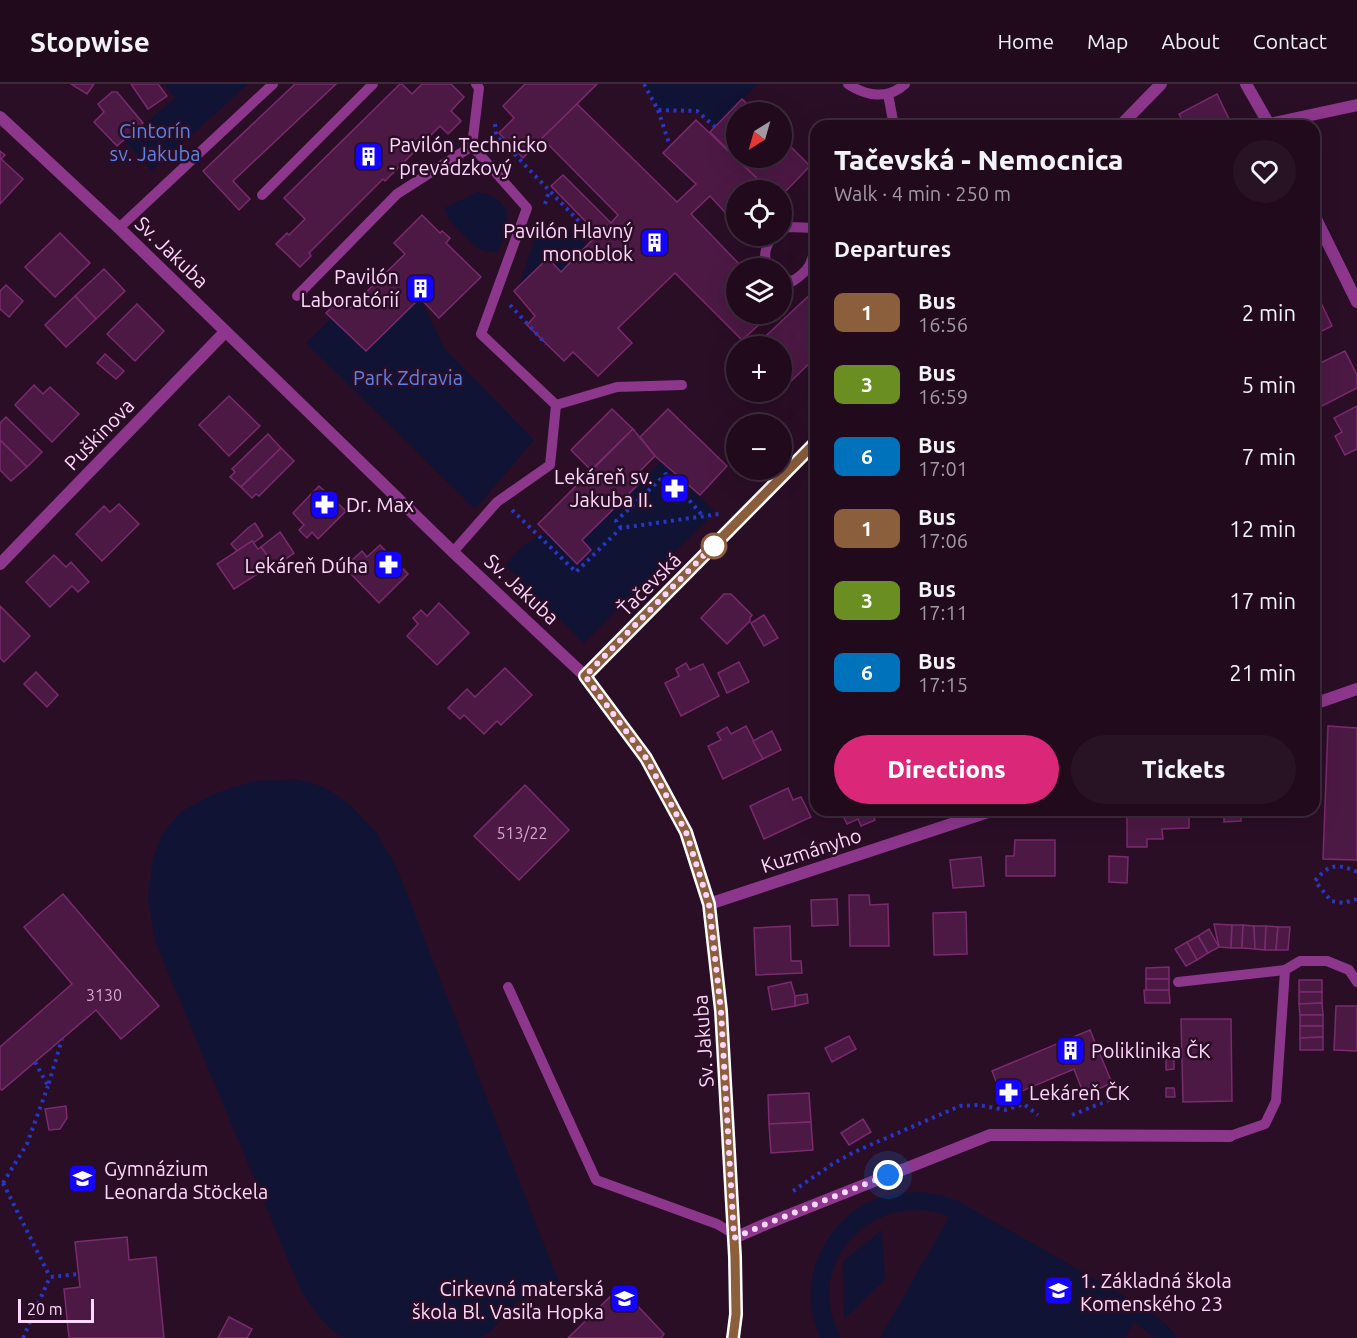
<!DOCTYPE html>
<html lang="en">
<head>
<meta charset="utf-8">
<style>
	:root { --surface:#200a1c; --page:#281325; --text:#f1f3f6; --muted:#a29aa3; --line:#3d2b3b; --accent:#db2777 }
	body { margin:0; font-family:Ubuntu,sans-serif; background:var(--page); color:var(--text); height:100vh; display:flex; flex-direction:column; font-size:22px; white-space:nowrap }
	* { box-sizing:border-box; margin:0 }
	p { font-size:20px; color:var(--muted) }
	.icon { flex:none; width:33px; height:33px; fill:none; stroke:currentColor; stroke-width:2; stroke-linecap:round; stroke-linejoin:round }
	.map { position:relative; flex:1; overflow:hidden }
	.drawer { position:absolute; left:810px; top:36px; width:510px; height:696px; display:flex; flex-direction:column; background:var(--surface); border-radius:18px; box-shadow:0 6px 24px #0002,0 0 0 2px var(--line) }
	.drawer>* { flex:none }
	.badge { padding:0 12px; border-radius:9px; font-size:21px; line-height:39px }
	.needle { width:39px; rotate:217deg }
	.buttons { position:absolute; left:726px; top:18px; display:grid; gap:12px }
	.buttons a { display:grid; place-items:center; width:66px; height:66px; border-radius:50%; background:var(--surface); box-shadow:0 6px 24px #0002,0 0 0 2px var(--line); font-size:30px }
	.scale { position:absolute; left:18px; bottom:15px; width:76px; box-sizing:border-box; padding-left:6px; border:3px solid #ffd7fc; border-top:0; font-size:16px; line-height:21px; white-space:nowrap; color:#ffd7fc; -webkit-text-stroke:4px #2a0e26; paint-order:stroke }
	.you { position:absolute; width:30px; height:30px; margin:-15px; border:4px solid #fff; border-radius:50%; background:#1a73e8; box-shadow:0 0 0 9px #1a73e833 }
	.map>.badge { position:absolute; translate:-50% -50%; box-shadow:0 0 0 3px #fff }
	h2 { padding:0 24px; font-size:22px; line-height:54px }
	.round { display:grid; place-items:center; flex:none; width:63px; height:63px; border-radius:32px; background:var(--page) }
	.headline { display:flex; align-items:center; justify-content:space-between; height:102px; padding:0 24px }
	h1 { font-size:28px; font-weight:800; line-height:45px }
	.action { display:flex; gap:12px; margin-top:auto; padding:12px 24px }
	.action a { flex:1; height:69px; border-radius:36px; background:var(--accent); color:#fff; font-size:24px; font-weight:800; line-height:69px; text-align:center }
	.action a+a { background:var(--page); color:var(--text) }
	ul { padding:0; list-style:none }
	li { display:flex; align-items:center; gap:18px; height:72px; padding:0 24px }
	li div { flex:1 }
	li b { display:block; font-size:22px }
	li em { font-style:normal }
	li .badge { min-width:66px; font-weight:700; text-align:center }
	header { display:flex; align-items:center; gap:36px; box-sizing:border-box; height:84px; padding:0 30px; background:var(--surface); border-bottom:2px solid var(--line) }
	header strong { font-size:28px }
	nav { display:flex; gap:33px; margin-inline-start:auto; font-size:21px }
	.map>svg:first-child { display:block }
</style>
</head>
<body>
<header>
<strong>Stopwise</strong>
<nav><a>Home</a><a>Map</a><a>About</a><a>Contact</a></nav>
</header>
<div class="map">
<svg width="1357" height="1254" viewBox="0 0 1357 1254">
	<rect width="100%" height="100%" fill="#2a0e26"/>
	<g fill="#111334">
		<polygon points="165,0 248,0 152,87 125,57 175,14"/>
		<polygon points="644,0 758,0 715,43 697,27 658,26"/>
		<polygon points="478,108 491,111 500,118 505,125 509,144 497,168 486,168 476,163 449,136 444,124"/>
		<polygon points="542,139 557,153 568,142 587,161 561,188 547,174 519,202 539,142"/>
		<polygon points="420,214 445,265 534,356 475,425 306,259 332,234 366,267"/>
		<polygon points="662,377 715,428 584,559 505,481 523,462 546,448 577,480 591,466 582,456"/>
		<path d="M297,695L324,703L348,719L377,749L396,782L560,1201L517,1218L489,1249L479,1254H344C326,1245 314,1225 302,1209L155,857L148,814L153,774L163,749L181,728L208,713L231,704L255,697Z"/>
		<path d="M920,1108L940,1111L958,1117L1144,1223C1156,1232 1169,1241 1177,1254H1154L1147,1248L1134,1238L1125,1254H880L949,1133C895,1109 830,1150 829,1210C829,1226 834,1240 841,1254H820C816,1242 812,1231 811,1218C807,1172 840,1125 884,1112C896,1109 908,1108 920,1108Z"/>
		<polygon points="882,1146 885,1196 844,1235 843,1177"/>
	</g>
	<g fill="#4c1944" stroke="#7a2a6d" stroke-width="1.5">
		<polygon points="71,0 94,0 87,10"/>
		<polygon points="131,0 158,0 167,12 148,25"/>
		<polygon points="295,0 336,0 233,97 250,115 239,126 203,87"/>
		<polygon points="400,0 402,0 412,10 422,0 451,0 464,13 451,27 461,37 448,50 440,42 385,97 383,95 309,169 311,172 300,183 276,160 287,149 289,151 305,135 284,114"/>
		<polygon points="525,0 597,0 523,74 499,49 514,34 503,22"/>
		<polygon points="112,8 117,8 143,39 117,62 94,38 104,28 98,20"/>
		<polygon points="1217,10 1231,39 1226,42 1185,42 1179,30"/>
		<polygon points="742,15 756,28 736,28 736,74 782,74 782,54 810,82 782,111 782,106 769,106 710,48"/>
		<polygon points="577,20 677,118 696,100 663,69 696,36 769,106 736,106 736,140 710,112 691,130 743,184 736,184 736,230 771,230 742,256 675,189 618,244 632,259 598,292 573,268 564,277 527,241 535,232 514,207 548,174 561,188 598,150 551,102 563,91 611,139 618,131 542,54"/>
		<polygon points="0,67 5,71 1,75 23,95 0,120"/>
		<polygon points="422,131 440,149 442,147 450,154 446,159 481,193 439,234 420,214 366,267 326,229 341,214 350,224 405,170 394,159"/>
		<polygon points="60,149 90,179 55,213 25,183"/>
		<polygon points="104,185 125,207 96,235 75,212"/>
		<polygon points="6,201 23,217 9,233 0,225 0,207"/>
		<polygon points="816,205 816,273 785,303 782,300 782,262 755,262"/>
		<polygon points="1315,206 1332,242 1314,251 1314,207"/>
		<polygon points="75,212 96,235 66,263 45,241"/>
		<polygon points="137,220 164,247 135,277 107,250"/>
		<polygon points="1345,267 1357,291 1357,304 1322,322 1314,306 1314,298 1317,297 1314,290 1314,282"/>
		<polygon points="105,270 124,287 116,295 97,279"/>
		<polygon points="34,301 43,310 50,303 79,330 52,358 15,321"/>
		<polygon points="229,312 260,342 229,372 199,341"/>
		<polygon points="1357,322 1357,365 1345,371 1335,352 1342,348 1334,334"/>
		<polygon points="612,325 633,345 591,386 571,366"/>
		<polygon points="668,325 727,382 700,411 655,372 640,353"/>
		<polygon points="6,333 42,368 27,383 0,356 0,339"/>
		<polygon points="633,345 655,372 640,387 647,392 582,456 591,466 577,480 538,440"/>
		<polygon points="268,350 281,364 241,403 230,393 235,388 232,385"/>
		<polygon points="0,356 27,383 11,397 0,386"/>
		<polygon points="281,364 294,377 259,412 256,410 252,414 241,403"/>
		<polygon points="319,402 346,427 318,455 312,448 307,454 299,446 304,441 293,429"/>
		<polygon points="119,420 139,440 102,477 76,450 104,422 110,428"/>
		<polygon points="255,439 263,452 253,459 252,457 237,467 231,460 248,444"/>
		<polygon points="280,448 294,469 266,489 264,482 271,477 261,463"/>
		<polygon points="252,457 258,465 261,463 271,477 264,482 265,485 234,505 217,480"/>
		<polygon points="380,461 408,490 379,519 350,489 357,483 351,477 362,467 367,473"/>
		<polygon points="54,471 66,483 71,478 89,498 78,508 72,502 50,523 26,498"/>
		<polygon points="724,510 731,510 752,531 750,534 750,537 727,560 701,534"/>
		<polygon points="439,519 469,549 437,581 407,552 418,540 413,534 421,526 427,532"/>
		<polygon points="0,522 30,552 4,578 0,574"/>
		<polygon points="764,531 778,554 764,562 751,539"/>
		<polygon points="739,578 749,598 727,609 718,589"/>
		<polygon points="686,579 690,586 703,580 719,612 681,632 665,599 679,592 676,585"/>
		<polygon points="505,584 532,611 501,641 497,637 484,650 464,631 460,635 448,624 467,605 475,613"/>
		<polygon points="36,588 58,611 47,623 24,600"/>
		<polygon points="746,642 763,675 723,695 708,662 721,656 717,649 727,643 731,650"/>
		<polygon points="1328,642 1357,644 1357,776 1323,775"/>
		<polygon points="772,647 781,666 763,675 753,657"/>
		<polygon points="525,701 569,746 519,796 474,752"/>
		<polygon points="788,704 793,716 801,713 811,733 764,755 750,722"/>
		<polygon points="836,726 871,726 875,736 861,742 858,735 847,740 841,728"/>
		<polygon points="1127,726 1189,726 1189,744 1162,745 1163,755 1147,755 1147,763 1127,763"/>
		<polygon points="1224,726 1263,726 1263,729 1241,729 1241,737 1224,738"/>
		<polygon points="1015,756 1055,756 1055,792 1006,792 1006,772 1014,772"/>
		<polygon points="1109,772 1128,773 1127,799 1109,798"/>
		<polygon points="981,773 984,802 953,804 950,776"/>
		<polygon points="63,810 159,922 121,955 96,926 2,1006 0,1005 0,963 72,900 24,843"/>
		<polygon points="849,811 869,811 870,821 888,820 889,862 850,862"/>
		<polygon points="837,815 838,841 812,842 811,816"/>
		<polygon points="966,828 967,870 934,871 933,829"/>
		<polygon points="1214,840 1232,841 1231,864 1219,863"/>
		<polygon points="1232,841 1243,841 1242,864 1231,864"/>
		<polygon points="1243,841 1254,842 1255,865 1242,864"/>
		<polygon points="790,842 791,877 801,877 802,889 756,891 754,844"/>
		<polygon points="1254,842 1266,842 1265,866 1255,865"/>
		<polygon points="1266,842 1278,843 1276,866 1265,866"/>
		<polygon points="1278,843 1290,843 1288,866 1276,866"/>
		<polygon points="1209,845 1219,863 1208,869 1198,852"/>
		<polygon points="1198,852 1208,869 1197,876 1187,858"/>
		<polygon points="1187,858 1197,876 1186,882 1175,865"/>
		<polygon points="1169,883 1169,895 1146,895 1146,884"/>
		<polygon points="1146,895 1169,895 1169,906 1146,907"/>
		<rect x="1299" y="896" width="23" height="12"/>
		<polygon points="791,898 795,912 795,922 772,926 768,903"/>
		<polygon points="1144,906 1169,906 1170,919 1145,919"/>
		<polygon points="1299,908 1322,908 1322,919 1299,920"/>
		<polygon points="807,910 808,919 795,922 795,912"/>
		<polygon points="1322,919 1323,931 1300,931 1299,920"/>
		<polygon points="1336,922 1357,922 1357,967 1334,966"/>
		<rect x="1300" y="931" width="23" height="11"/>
		<polygon points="1181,935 1231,935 1232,1017 1183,1018"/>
		<polygon points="1300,942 1323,942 1323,953 1300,954"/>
		<polygon points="1090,946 1112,999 1084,1011 1074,985 1003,1015 992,987"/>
		<polygon points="849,952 856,965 832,978 825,964"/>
		<polygon points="1323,953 1323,966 1300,966 1300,954"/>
		<polygon points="1166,975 1174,976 1174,985 1166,986"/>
		<polygon points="1166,1004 1174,1004 1175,1013 1166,1013"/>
		<polygon points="809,1009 811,1038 769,1040 768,1011"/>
		<polygon points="66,1022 67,1034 60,1045 49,1046 45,1025"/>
		<polygon points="863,1035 871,1048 849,1061 841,1049"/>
		<polygon points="811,1038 813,1066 771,1069 769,1040"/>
		<polygon points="127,1153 129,1176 156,1173 164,1254 69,1254 64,1205 80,1203 75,1158"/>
		<polygon points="620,1203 664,1250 661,1254 568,1254"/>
		<polygon points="229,1233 252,1245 247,1254 218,1254"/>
	</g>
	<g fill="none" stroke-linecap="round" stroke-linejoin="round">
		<g stroke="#2736c3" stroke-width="4" stroke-dasharray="3 4.5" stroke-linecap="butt">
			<polyline points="644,0 658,26 697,27 715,43"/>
			<polyline points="658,26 670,62"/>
			<polyline points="495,40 496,51 595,154"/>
			<polyline points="545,120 549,107"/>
			<polyline points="510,221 546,260"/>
			<polyline points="512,426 576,488 621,444 719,430"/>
			<polyline points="621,444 616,437 666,390 703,432"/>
			<path d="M1357,788C1338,779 1328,780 1315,797L1331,817L1344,819L1357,815"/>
			<polyline points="35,978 48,1002 62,955"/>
			<polyline points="1072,1031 1109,1016"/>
			<polyline points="3,1099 27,1060 48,1002"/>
			<polyline points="3,1099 50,1193"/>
			<polyline points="793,1107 831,1081 854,1068 960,1022 979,1021 1005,1026 1024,1020 1038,1031"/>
			<polyline points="23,1254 50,1193 79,1190"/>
		</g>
		<g stroke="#8c368c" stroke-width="10">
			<path d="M848,0C866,12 888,16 905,0"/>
			<polyline points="888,10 893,37 893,42"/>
			<polyline points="262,111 373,0"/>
			<polyline points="119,144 273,0"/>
			<polyline points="782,146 788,143 816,144"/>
			<path d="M769,184C762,174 765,161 774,152"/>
			<path d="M782,194L793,197C799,193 805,189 809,182C812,177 812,172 816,167"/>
			<polyline points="297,212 397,110 472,62"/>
			<polyline points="556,321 617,303 682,301"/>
			<polyline points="453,468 497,418 550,381 556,321 481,250 527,124 472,62 479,4 476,0"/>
			<polyline points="1178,898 1285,886 1300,877 1327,877 1349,886 1357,898"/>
			<polyline points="508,903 596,1096 717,1140 734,1150"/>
			<polyline points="1230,1052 1265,1040 1276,1017 1285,886"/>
		</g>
		<g stroke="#8c368c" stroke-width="12">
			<polyline points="1246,0 1270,42"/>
			<polyline points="0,33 119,144 453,468 585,592 646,674 686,748 709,820 721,927 734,1154 737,1230 733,1254"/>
			<polyline points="1269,40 1357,21"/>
			<polyline points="1120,42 1161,0"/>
			<polyline points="1314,131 1357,218"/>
			<polyline points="0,480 225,248"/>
			<polyline points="585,592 816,358"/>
			<polyline points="1314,620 1357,605"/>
			<polyline points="709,820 994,726"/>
			<polyline points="734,1154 766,1140 990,1051 1230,1052"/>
		</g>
	</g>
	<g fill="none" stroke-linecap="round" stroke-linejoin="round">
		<defs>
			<polyline id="line" points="733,1254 736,1230 735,1173 721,927 709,820 686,748 646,674 585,592 816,358"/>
		</defs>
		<use href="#line" stroke="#fff" stroke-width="14"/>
		<use href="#line" stroke="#8b5e3c" stroke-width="9"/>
		<polyline stroke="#ffd7fc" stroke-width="6" stroke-dasharray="0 10.8" points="714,462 716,459 585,592 646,674 686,748 709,820 721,927 734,1154 766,1140 888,1091"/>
	</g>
	<defs>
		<symbol id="building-square" viewBox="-11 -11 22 22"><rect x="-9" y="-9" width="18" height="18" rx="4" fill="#1303ff" stroke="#2a0e26"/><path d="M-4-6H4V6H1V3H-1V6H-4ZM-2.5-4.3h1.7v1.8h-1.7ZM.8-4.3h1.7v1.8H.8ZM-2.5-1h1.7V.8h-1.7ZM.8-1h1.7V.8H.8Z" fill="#fff"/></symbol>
		<symbol id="pharmacy-square" viewBox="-11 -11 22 22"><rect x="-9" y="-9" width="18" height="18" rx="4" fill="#1303ff" stroke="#2a0e26"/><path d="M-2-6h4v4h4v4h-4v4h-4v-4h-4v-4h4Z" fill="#fff"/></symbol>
		<symbol id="school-square" viewBox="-11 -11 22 22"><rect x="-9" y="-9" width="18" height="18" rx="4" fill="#1303ff" stroke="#2a0e26"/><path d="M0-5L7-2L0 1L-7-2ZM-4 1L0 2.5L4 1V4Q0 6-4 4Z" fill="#fff"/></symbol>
	</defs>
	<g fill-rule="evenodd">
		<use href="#building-square" x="352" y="56" width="33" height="33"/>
		<use href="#building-square" x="638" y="142" width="33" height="33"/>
		<use href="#building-square" x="404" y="188" width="33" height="33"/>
		<use href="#pharmacy-square" x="658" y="388" width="33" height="33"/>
		<use href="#pharmacy-square" x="308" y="404" width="33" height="33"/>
		<use href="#pharmacy-square" x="372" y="464" width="33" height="33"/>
		<use href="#building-square" x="1054" y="950" width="33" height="33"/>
		<use href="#pharmacy-square" x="992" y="992" width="33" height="33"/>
		<use href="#school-square" x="66" y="1078" width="33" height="33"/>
		<use href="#school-square" x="1042" y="1190" width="33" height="33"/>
		<use href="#school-square" x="608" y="1198" width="33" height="33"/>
	</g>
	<circle fill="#fff" stroke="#8b5e3c" stroke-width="3" cx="714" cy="462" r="12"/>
	<g text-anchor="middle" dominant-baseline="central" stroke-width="5" stroke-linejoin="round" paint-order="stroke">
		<g font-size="16" fill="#d2a8ce">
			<text x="522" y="749">513/22</text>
			<text x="104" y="911">3130</text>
		</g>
		<g font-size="20" fill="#5a83e8" stroke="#2a0e26">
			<text x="155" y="46">Cintorín<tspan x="155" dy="23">sv. Jakuba</tspan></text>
			<text x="408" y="293">Park Zdravia</text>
		</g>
		<g font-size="20" fill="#ffd7fc" stroke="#2a0e26" text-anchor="start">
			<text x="389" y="60">Pavilón Technicko<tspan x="389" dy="23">- prevádzkový</tspan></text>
			<text x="633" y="146" text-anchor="end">Pavilón Hlavný<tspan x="633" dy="23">monoblok</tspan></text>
			<text x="399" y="192" text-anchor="end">Pavilón<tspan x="399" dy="23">Laboratórií</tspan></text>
			<text x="653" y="392" text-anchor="end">Lekáreň sv.<tspan x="653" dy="23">Jakuba II.</tspan></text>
			<text x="346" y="420">Dr. Max</text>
			<text x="368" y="481" text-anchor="end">Lekáreň Dúha</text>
			<text x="1091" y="966">Poliklinika ČK</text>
			<text x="1029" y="1008">Lekáreň ČK</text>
			<text x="104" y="1084">Gymnázium<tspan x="104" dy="23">Leonarda Stöckela</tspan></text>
			<text x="1080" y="1196">1. Základná škola<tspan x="1080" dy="23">Komenského 23</tspan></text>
			<text x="604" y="1204" text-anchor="end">Cirkevná materská<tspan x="604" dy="23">škola Bl. Vasiľa Hopka</tspan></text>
		</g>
		<g font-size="20" fill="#ffd7fc" stroke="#2a0e26">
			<text transform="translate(172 168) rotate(44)">Sv. Jakuba</text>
			<text transform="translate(99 350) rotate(-46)">Puškinova</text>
			<text transform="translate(649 500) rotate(-45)">Ťačevská</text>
			<text transform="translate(522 505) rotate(43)">Sv. Jakuba</text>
			<text transform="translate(811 766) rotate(-18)">Kuzmányho</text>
			<text transform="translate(703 957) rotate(-94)">Sv. Jakuba</text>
		</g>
	</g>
</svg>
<div class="buttons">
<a><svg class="needle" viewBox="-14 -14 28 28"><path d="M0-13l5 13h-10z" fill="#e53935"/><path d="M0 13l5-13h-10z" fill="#a29aa3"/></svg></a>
<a><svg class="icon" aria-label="locate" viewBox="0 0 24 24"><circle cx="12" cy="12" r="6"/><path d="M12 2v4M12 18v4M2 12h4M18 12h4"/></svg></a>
<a><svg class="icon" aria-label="layers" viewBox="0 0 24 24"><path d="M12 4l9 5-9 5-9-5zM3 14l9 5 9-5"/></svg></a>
<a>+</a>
<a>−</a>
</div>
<div class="scale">20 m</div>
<div class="you" style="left:888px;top:1091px"></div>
<section class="drawer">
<div class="headline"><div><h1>Tačevská - Nemocnica</h1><p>Walk · 4 min · 250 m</p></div><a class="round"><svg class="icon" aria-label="heart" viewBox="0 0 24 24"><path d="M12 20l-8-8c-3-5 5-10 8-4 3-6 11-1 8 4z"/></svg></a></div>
<h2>Departures</h2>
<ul>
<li><span class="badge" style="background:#8b5e3c;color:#fff">1</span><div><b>Bus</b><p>16:56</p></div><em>2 min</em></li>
<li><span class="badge" style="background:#6b8e23;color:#fff">3</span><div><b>Bus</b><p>16:59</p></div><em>5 min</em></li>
<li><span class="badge" style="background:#0072bc;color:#fff">6</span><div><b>Bus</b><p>17:01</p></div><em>7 min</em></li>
<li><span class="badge" style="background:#8b5e3c;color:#fff">1</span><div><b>Bus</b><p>17:06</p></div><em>12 min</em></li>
<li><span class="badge" style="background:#6b8e23;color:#fff">3</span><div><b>Bus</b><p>17:11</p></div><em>17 min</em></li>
<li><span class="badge" style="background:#0072bc;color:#fff">6</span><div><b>Bus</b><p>17:15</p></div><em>21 min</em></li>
</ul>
<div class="action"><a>Directions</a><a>Tickets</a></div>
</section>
</div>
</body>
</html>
